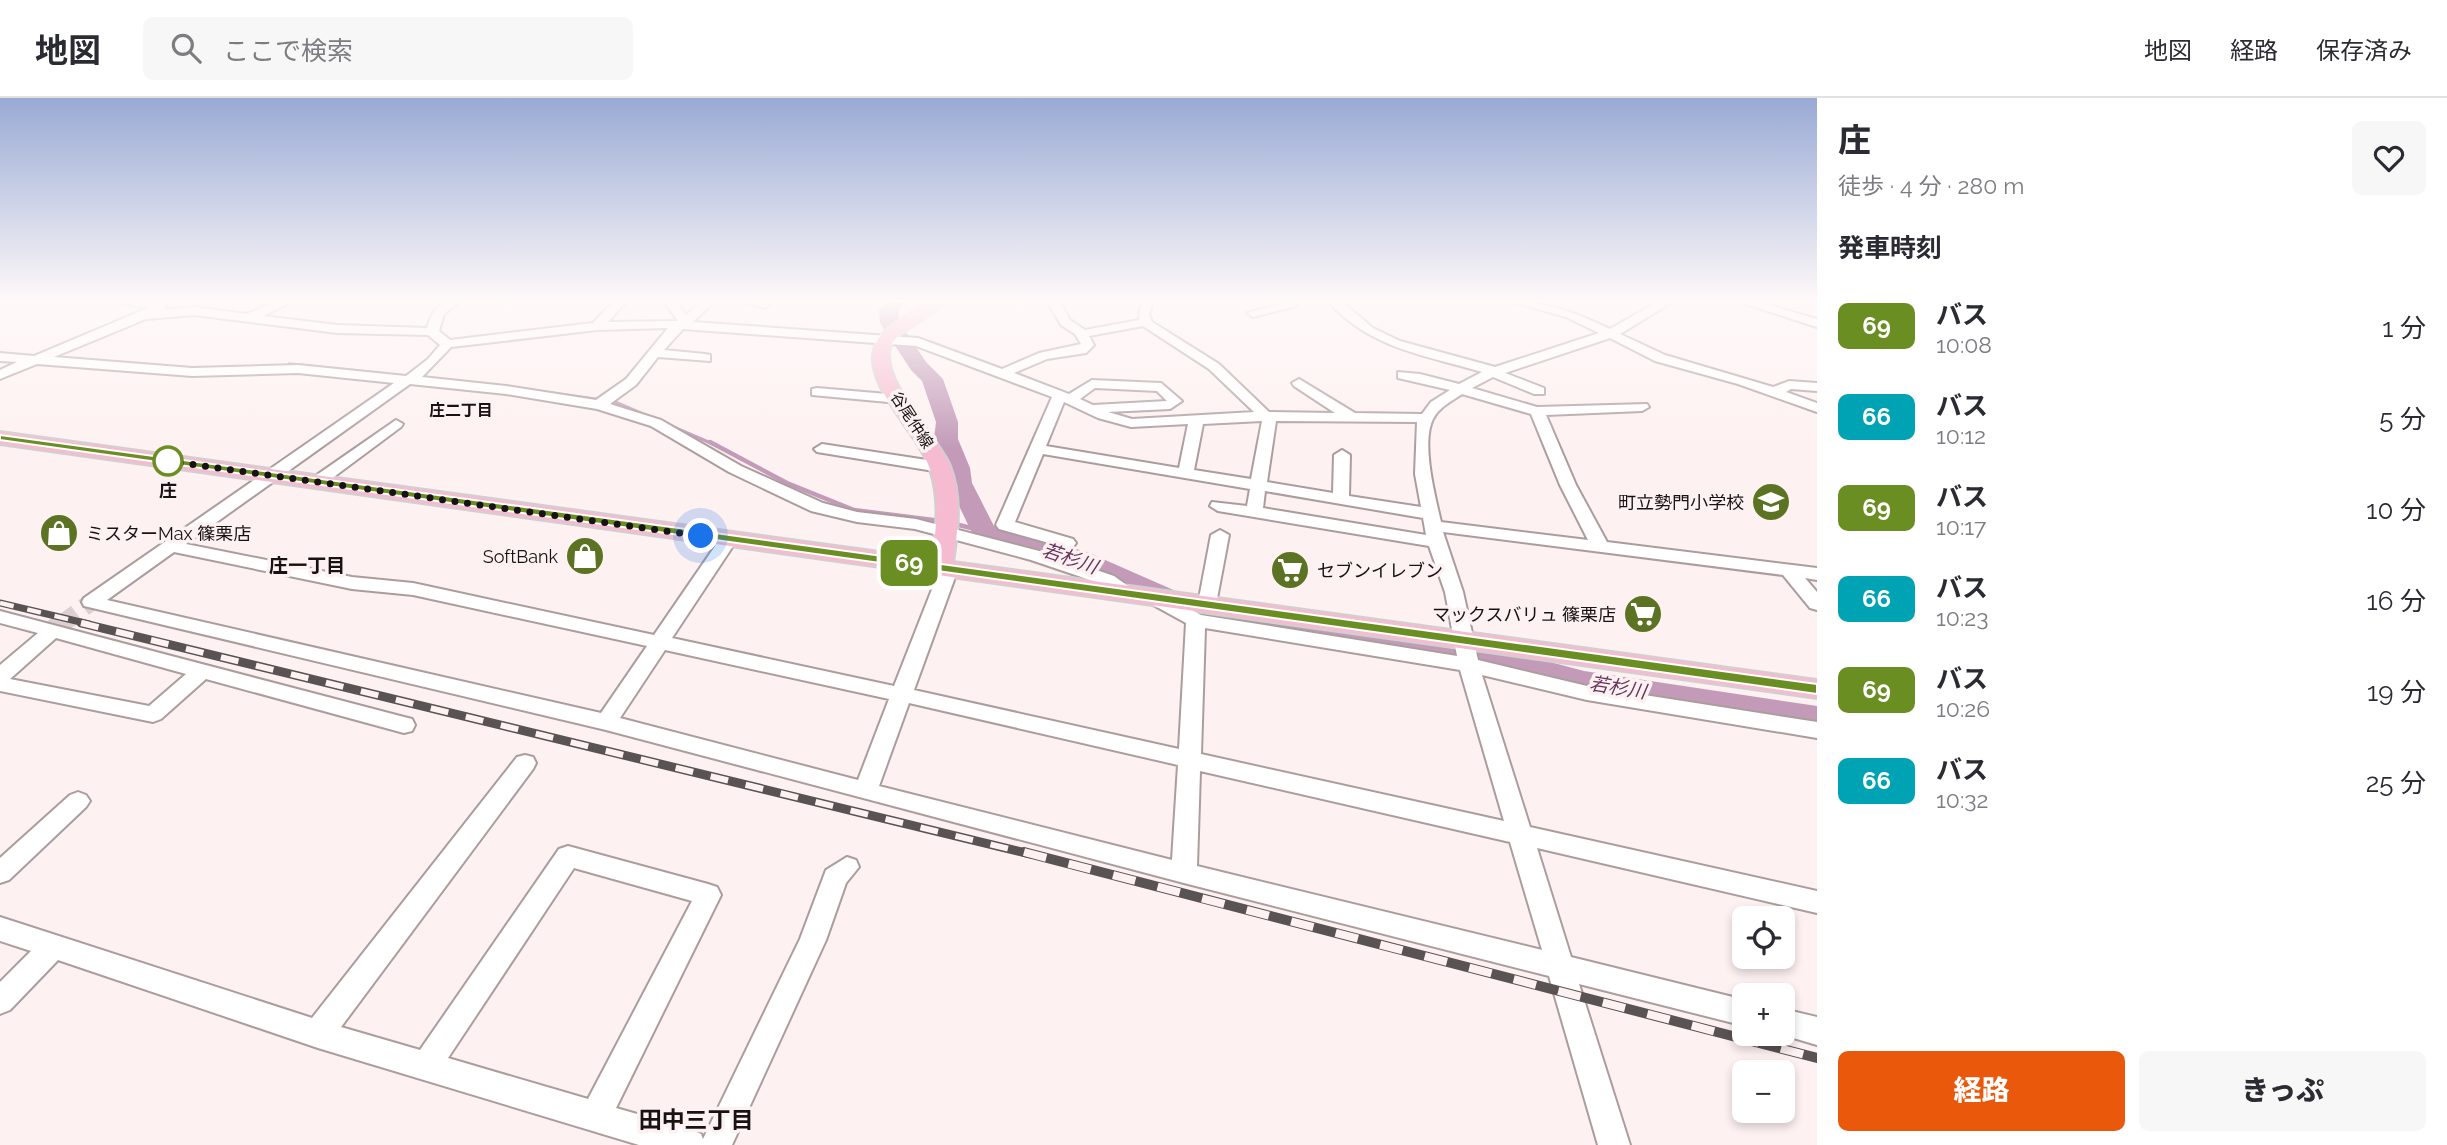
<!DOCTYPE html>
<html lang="ja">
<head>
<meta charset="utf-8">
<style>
	:root { --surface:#fff; --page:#f7f7f7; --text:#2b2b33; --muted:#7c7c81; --line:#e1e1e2; --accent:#ea580c }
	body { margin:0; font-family:Raleway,"Noto Sans JP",sans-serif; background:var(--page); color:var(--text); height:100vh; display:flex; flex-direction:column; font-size:26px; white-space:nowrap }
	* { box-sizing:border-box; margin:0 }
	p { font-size:23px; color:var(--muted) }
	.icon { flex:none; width:38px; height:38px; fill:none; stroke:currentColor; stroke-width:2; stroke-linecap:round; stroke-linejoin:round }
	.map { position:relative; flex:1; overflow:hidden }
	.drawer { display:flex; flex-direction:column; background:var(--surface); width:630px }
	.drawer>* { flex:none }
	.badge { padding:0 14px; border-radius:10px; font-size:24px; line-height:46px }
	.fabs { position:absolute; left:1732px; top:808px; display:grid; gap:14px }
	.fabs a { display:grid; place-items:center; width:63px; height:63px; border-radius:10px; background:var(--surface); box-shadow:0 4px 10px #0003; font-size:35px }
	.you { position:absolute; width:35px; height:35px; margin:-18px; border:5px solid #fff; border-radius:50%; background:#1a73e8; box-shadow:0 0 0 10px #1a73e833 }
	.map>.badge { position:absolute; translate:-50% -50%; box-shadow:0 0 0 4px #fff }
	h2 { padding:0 21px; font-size:26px; line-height:63px }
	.round { display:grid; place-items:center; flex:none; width:74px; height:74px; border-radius:10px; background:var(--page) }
	.headline { display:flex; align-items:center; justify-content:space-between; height:119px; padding:0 21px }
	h1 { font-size:33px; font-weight:800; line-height:52px }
	.cta { display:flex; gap:14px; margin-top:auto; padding:14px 21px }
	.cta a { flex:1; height:80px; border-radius:10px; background:var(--accent); color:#fff; font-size:28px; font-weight:800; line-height:80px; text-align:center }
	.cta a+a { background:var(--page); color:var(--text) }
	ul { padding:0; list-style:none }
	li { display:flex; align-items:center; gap:21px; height:91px; padding:0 21px }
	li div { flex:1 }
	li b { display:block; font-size:26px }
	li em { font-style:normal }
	li .badge { min-width:77px; font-weight:700; text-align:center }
	header { display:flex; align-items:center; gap:42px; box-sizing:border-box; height:98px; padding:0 35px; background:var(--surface); border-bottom:2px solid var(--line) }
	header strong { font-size:33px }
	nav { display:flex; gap:38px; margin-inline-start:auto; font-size:24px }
	.search { width:490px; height:63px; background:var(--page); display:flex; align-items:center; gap:18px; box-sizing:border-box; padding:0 24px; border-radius:10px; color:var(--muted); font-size:26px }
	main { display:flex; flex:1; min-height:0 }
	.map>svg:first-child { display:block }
</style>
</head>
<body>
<header>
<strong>地図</strong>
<div class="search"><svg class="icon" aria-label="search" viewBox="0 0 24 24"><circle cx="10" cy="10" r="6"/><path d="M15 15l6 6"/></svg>ここで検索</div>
<nav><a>地図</a><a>経路</a><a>保存済み</a></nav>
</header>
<main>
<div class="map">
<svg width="1817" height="1047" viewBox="0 0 1817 1047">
	<rect width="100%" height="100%" fill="#fef1f1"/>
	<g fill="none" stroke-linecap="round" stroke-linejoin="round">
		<g stroke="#c39bb9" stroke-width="3.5">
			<polyline points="289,266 386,276"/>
			<polyline points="493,287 615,304 713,346"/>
		</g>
		<g stroke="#c39bb9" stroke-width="4.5">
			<polyline points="710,344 787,385 854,412 941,423"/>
			<polyline points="951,425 983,433"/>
		</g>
		<polygon fill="#c39bb9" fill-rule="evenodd" points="886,203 906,203 898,212 900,225 926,264 943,281 958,324 958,341 970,370 972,385 994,428 1087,454 1210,508 1320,526 1419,536 1505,552 1584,573 1817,608 1817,632 1584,595 1504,572 1419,556 1320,546 1203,525 1067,466 974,439 948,385 946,370 934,341 936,324 922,283 911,272 880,225 879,211"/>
		<polyline stroke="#dcd0d0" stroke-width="18" stroke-dasharray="18 9" stroke-linecap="butt" points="62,526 91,504"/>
		<polyline stroke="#dcd0d0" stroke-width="22" stroke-dasharray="22 10" stroke-linecap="butt" points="53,533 64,525"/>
		<defs>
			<g id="minor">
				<path d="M112,203L166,205V211L160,212L194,209L247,216L277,203H293L263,218L337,227L427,230C433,210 440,203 461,203L444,216L439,233L450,242L593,225L614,203H627L608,224L678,223L664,203H676L686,217L702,203H715L693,224L918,240L1002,271L1039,255L1081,246L1075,236L1061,227L1047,203H1059L1070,222L1085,232L1139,222L1141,203H1153L1149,217L1152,224L1219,266L1269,314L1335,315L1294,288L1292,285L1299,281L1355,315L1422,316L1431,304L1450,292L1398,280V274L1420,276L1459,286L1482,274C1425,257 1370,251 1328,203H1341L1373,230L1400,243L1495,269L1599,235L1566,219L1509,203C1546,203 1577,215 1610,231L1659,203H1674L1620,236L1665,257L1773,289L1789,283L1817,285V293L1791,291L1786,294L1817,305V314L1738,286L1655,263L1610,240L1505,275L1544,290V296H1534L1493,279L1472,290L1537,309L1647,306L1649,309L1642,313L1546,317L1576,387L1607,444L1817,470V482L1805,480L1817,494V512L1810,510L1783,477L1443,434L1463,494L1478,562L1587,588L1817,624V640L1587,602L1482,577L1530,729L1817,793V815L1537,750L1571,859L1745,902V928L1579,886L1630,1047H1598L1549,878L1184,785L606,632L84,508L82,504L84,500L394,285L298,275L192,278L37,266L0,281V272L17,264L0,263V255L34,258L148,210ZM194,217L337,235L428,237L440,247L428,261L406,278L298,267L192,270L54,259L146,221ZM1143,228L1209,271L1254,314L1132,321L1108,314L1170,311L1182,303L1161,285L1092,282L1069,296L1014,275L1047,261L1086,255L1094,247L1089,238ZM668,230L626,281L596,302L506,288L422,279L451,249L597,232ZM683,231L916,248L1052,299L996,427L999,431L1067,450L1073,449L1076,445L1073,441L1015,424L1043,356L1250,391L1247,408L1212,404L1210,408L1218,413L1429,448L1445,494L1457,558L1201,517L1160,495H1146L1144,499L1146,503L1186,525L1179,651L914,592L958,471L949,466L940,471L894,588L672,540L737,442L728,437L722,438L654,537L413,485L352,479L186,446L410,286L506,296L597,311L651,328L729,374L811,413L857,424L915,431L1031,462L1102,486L1130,502L1139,496L1114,478L1043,454L916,421L857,414L823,405L741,368L661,322L610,306L636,287L658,259L710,263V257L705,256L664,252ZM1095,290L1157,293L1167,303L1093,307L1080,301ZM1462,296L1531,316L1560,387L1588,442L1441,424C1435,398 1421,345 1433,321C1439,309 1452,303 1462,296ZM1064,304L1098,320L1131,329L1188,326L1179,370L1046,348ZM1262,323L1251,381L1194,372L1203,326ZM1276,323L1417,324L1415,376L1421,409L1349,398L1350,357L1342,352L1334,357L1333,395L1267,384ZM1265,393L1423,420L1426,437L1263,410ZM174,454L352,491L413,497L647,548L601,615L107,502ZM1205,530L1460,572L1504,723L1201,656ZM665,552L889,601L858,682L620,620ZM909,605L1178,667L1172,762L879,688ZM1200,673L1510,744L1542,852L1197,768Z"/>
				<polygon points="739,203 768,203 771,206 765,210"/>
				<polygon points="1278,203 1292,203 1297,208 1253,219 1247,215 1281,206"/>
				<polygon points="1736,203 1755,203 1817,221 1817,229"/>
				<polygon points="817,290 899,297 906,301 899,305 812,297 812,291"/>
				<polygon points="396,322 403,326 401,329 323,387 311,387 311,381"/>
				<polygon points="822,346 940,364 948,369 940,374 817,354 814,351"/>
				<polygon points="1220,432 1229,437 1216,506 1207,512 1198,506 1211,437"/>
				<path d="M0,513L404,619L412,621L415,627L412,633L404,635L206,581L161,621L153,624L0,593V567L38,535L0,525ZM56,540L186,576L149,608L10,581Z"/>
				<path d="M525,657L533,659L536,665L533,671L341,929L420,952L559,751L568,748L708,786L717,789L721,797L616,1010L690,1031L701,1036L703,1041L800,841L826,772L847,759L856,762L859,769L846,785L826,842L732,1047H639L318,950L58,862L10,912L0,916V884L31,853L0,843V819L312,920L517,659ZM574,770L692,803L588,1001L448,960Z"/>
				<polygon points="78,694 86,697 90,703 86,709 9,782 0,785 0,760 70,697"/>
				<polygon points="1783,911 1817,919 1817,947 1780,936 1783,936"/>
			</g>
			<path id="major" d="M930,203H948C935,218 895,232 890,250C881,285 937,337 950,368C962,399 958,432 953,464L1817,582V600L0,346V334L931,461C937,431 940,401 930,371C919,336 864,288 874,251C879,229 912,215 930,203Z"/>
		</defs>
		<use href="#minor" stroke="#ac9d9d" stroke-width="4"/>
		<use href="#major" stroke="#d1d0d0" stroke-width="4"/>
		<use href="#minor" fill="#fff" fill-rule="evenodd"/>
		<use href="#major" fill="#f6bbd1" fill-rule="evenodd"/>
		<defs>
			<polyline id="rail-far2" points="0,505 89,526"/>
			<polyline id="rail-far1" points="81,525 1030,756"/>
			<polyline id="rail" points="1024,754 1817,960"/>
		</defs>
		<use href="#rail-far2" stroke="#5a5353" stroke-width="7"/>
		<use href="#rail-far1" stroke="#5a5353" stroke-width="9"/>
		<use href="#rail" stroke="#5a5353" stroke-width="10"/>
		<use href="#rail-far2" stroke="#fef1f1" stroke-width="4.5" stroke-dasharray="14" stroke-linecap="butt"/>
		<use href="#rail-far1" stroke="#fef1f1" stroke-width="6" stroke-dasharray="18" stroke-linecap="butt"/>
		<use href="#rail" stroke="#fef1f1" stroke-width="8" stroke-dasharray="23" stroke-linecap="butt"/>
	</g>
	<linearGradient id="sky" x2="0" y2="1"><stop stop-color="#99aad5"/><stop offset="0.58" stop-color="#fff9f9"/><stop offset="1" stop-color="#fff9f9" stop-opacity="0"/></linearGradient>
	<rect width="1817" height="350" fill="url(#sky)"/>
	<polygon fill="#6b8e23" stroke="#fff" stroke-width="2" points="0,337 1817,586 1817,596 0,342"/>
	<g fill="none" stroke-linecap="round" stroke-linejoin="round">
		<polyline stroke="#181313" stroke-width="7" stroke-dasharray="0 12.6" points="168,363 701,438"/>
	</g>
	<defs>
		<symbol id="school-disc" viewBox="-11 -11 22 22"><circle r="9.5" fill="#5d7324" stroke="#fef1f1"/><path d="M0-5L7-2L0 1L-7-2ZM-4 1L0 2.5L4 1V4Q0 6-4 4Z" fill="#fff"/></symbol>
		<symbol id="shop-disc" viewBox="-11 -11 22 22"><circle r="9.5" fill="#5d7324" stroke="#fef1f1"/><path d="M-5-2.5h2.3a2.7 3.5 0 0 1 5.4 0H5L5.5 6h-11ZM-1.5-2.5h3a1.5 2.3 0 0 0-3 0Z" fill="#fff"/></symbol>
		<symbol id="supermarket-disc" viewBox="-11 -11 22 22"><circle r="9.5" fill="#5d7324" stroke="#fef1f1"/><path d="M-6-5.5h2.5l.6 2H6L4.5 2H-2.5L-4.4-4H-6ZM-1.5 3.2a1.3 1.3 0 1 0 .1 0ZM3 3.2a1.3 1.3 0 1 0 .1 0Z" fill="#fff"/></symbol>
	</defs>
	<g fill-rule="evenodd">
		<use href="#school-disc" x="1749" y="382" width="44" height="44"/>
		<use href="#shop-disc" x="37" y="413" width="44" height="44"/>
		<use href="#shop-disc" x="563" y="436" width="44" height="44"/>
		<use href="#supermarket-disc" x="1268" y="450" width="44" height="44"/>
		<use href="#supermarket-disc" x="1621" y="494" width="44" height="44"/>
	</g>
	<circle fill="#fff" stroke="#6b8e23" stroke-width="3.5" cx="168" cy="363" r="14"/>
	<g text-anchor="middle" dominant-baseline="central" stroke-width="7" stroke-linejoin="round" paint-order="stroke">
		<g font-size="16" font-weight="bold" fill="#181313" stroke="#fef1f1">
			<text x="461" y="312">庄二丁目</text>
		</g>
		<g font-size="16" fill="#181313" stroke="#fef1f1">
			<text transform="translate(912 322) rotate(57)">谷尾仲線</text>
		</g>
		<g font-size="18" font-weight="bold" fill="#181313" stroke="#fef1f1">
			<text x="168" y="392">庄</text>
		</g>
		<g font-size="18" fill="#181313" stroke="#fef1f1" text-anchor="end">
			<text x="1744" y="404">町立勢門小学校</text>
			<text x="86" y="435" text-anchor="start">ミスターMax 篠栗店</text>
			<text x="558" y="458">SoftBank</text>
			<text x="1317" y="472" text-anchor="start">セブンイレブン</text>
			<text x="1616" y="516">マックスバリュ 篠栗店</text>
		</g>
		<g font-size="19" font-style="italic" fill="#66335c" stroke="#fef1f1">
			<text transform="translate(1070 460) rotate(19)">若杉川</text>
			<text transform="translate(1618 589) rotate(9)">若杉川</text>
		</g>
		<g font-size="19" font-weight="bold" fill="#181313" stroke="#fef1f1">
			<text x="307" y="467">庄一丁目</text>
		</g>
		<g font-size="23" font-weight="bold" fill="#181313" stroke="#fef1f1">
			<text x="696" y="1021">田中三丁目</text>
		</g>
	</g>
</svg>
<div class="fabs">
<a><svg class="icon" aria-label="locate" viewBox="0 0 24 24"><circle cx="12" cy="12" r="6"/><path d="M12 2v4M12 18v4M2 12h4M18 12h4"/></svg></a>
<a>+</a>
<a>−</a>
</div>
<div class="you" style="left:701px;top:438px"></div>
<b class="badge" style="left:909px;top:465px;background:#6b8e23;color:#fff">69</b>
</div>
<section class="drawer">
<div class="headline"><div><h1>庄</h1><p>徒歩 · 4 分 · 280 m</p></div><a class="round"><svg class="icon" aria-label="heart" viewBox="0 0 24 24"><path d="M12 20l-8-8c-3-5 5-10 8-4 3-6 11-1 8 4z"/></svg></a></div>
<h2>発車時刻</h2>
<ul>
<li><span class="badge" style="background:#6b8e23;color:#fff">69</span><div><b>バス</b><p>10:08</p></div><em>1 分</em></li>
<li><span class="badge" style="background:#00a3b4;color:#fff">66</span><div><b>バス</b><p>10:12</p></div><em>5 分</em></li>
<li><span class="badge" style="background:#6b8e23;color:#fff">69</span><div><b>バス</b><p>10:17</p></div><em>10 分</em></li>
<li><span class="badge" style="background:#00a3b4;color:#fff">66</span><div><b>バス</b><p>10:23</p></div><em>16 分</em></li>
<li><span class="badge" style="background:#6b8e23;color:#fff">69</span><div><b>バス</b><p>10:26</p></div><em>19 分</em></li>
<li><span class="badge" style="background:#00a3b4;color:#fff">66</span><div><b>バス</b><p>10:32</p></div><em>25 分</em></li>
</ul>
<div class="cta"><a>経路</a><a>きっぷ</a></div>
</section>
</main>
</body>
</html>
